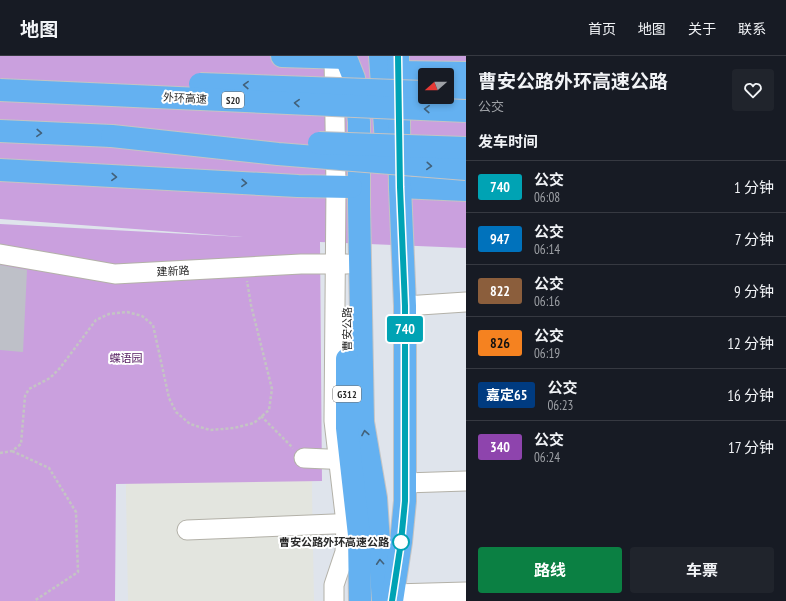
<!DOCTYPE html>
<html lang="zh">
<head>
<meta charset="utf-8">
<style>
	:root { --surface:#171b24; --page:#20242c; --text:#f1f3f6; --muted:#9ea1a6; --line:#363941; --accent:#0b8043 }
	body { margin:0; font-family:"PT Sans Narrow","Noto Sans SC",sans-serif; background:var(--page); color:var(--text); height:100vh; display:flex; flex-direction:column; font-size:15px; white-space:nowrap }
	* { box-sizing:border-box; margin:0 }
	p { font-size:13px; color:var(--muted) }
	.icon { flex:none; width:22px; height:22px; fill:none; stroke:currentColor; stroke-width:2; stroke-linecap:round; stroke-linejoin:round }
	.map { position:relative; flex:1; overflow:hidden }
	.side { display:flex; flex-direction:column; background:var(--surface); width:320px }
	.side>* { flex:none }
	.badge { padding:0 8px; border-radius:3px; font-size:14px; line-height:26px }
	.needle { width:26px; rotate:249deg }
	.controls { position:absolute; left:418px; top:12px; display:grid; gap:8px }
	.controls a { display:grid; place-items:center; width:36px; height:36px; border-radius:4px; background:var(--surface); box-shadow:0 2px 6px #0003; font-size:20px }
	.map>.badge { position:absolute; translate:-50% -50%; box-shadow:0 0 0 2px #fff }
	h2 { padding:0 12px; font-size:15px; line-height:36px }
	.round { display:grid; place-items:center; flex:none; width:42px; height:42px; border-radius:4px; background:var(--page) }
	.overview { display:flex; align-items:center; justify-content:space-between; height:68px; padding:0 12px }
	h1 { font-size:19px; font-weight:700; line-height:30px }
	.action { display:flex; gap:8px; margin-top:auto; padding:8px 12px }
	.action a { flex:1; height:46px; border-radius:4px; background:var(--accent); color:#fff; font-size:16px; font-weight:700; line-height:46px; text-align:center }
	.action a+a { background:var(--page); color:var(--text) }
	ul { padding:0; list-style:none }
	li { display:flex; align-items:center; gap:12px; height:52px; padding:0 12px; border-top:1px solid var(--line) }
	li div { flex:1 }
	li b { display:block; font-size:15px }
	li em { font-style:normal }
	li .badge { min-width:44px; font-weight:700; text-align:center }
	header { display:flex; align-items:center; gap:24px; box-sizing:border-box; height:56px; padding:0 20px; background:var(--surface); border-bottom:1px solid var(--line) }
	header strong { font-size:19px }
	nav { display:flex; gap:22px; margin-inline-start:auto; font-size:14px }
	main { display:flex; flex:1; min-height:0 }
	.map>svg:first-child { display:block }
</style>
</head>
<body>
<header>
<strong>地图</strong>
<nav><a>首页</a><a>地图</a><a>关于</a><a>联系</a></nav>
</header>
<main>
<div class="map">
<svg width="466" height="545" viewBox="0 0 466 545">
	<rect width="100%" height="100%" fill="#dfe4ec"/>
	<polygon fill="#e3e5df" points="316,214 312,434 314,545 128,545 126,437 127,223"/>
	<path fill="#caa0de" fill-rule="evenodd" d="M0,0H466V192L320,186L322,425L116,428L115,545H0V168L243,181L0,163ZM425,19H447V41H425Z"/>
	<polygon fill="#bec0c8" points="0,209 27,214 23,296 0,294"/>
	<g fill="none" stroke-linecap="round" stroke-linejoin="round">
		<defs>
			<g id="minor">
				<polyline points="334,0 336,131 334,365 346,467 345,496 334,529 334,545"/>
				<polyline points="0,198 115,218 301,208 347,208"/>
				<polyline points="405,250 466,246"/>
				<polyline points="304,402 350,404"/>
				<polyline points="405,427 466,425"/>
				<polyline points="187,474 358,467"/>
				<polyline points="393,538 466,536"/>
			</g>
			<g id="highway">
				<polyline points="282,0 346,2"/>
				<polyline points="380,0 387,101"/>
				<polyline points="346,2 354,22 359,66 359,148 363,366 376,442 383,545"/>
				<polyline points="398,16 466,17"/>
				<polyline points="447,36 466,37"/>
				<polyline points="0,75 112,80"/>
				<polyline points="0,114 298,130 351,131"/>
				<polyline points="400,131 466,134"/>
				<polyline points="347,303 347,372 359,479 360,545"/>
				<polyline points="392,545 401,486 405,445 405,250 400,131 398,0"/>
			</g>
		</defs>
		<use href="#minor" stroke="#b3b1a8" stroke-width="21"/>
		<use href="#highway" stroke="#c4c4c4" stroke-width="24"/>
		<g stroke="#c4c4c4" stroke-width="2.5" stroke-dasharray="3 2" stroke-linecap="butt">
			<polyline points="261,360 293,392"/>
			<polyline points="12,395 49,412 76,456 78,516 34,545"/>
			<polyline points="0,397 12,395 21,388 25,340 29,333 50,322 60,312 96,264 109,258 127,256 142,260 153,269 169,342 176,356 190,368 210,374 234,372 254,367 269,354 272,333 251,249 247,225"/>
		</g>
		<use href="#minor" stroke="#fff" stroke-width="19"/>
		<use href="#highway" stroke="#64b1f1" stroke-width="22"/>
		<defs>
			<g id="highway-bridge">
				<polyline points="200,28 425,36"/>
				<polyline points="0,34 466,55"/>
				<polyline points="112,80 278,98 466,113"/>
				<polyline points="319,87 466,92"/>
			</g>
		</defs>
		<use href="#highway-bridge" stroke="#c4c4c4" stroke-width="24" stroke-linecap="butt"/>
		<use href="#highway-bridge" stroke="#64b1f1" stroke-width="22"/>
	</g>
	<defs><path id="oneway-chevron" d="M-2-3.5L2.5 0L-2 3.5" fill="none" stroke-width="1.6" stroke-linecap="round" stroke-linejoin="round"/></defs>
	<g stroke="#42617a">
		<use href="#oneway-chevron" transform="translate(246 29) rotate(-178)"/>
		<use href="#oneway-chevron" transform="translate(297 47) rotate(-177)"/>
		<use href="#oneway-chevron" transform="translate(427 53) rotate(-177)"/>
		<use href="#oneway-chevron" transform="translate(39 77) rotate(3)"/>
		<use href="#oneway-chevron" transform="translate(429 110) rotate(4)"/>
		<use href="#oneway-chevron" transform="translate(114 121) rotate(3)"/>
		<use href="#oneway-chevron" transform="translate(244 127) rotate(3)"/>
		<use href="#oneway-chevron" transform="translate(365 377) rotate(-100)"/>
		<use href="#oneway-chevron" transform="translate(380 506) rotate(-94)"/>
	</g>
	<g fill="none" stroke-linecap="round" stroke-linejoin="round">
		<defs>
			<polyline id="line" points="392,545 401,486 405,445 405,250 400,131 398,0"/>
		</defs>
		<use href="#line" stroke="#fff" stroke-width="9"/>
		<use href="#line" stroke="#00a3b4" stroke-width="6"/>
	</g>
	<circle fill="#fff" stroke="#00a3b4" stroke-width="2" cx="401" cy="486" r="8"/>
	<g text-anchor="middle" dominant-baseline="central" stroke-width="4" stroke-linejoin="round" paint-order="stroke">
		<g fill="#fff" stroke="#6b6b6b" stroke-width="1">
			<rect x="222" y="36" width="22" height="16" rx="3"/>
			<rect x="333" y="330" width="28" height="16" rx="3"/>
		</g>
		<g font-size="10" font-weight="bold" fill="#2b2b2b">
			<text x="233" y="44">S20</text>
			<text x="347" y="338">G312</text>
		</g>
		<g font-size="11" fill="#2b2b2b" stroke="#fff">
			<text transform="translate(185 42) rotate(3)">外环高速</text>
			<text transform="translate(173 215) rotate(-3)">建新路</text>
			<text transform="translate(347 273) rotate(-90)">曹安公路</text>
		</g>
		<g font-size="11" fill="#572063" stroke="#fff">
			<text x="126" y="302">蝶语园</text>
		</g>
		<g font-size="11" font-weight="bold" fill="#2b2b2b" stroke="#fff" text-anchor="end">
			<text x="389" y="486">曹安公路外环高速公路</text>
		</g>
	</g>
</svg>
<div class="controls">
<a><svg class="needle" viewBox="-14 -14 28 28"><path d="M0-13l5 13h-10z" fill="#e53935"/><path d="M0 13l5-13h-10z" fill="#9ea1a6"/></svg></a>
</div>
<b class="badge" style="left:405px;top:273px;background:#00a3b4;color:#fff">740</b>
</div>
<section class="side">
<div class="overview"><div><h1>曹安公路外环高速公路</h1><p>公交</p></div><a class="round"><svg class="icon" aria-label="heart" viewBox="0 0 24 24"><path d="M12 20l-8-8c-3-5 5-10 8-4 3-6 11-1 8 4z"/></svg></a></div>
<h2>发车时间</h2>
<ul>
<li><span class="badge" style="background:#00a3b4;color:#fff">740</span><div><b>公交</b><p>06:08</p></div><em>1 分钟</em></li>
<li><span class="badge" style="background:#0072bc;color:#fff">947</span><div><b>公交</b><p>06:14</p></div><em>7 分钟</em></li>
<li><span class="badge" style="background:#8b5e3c;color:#fff">822</span><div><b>公交</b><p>06:16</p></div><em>9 分钟</em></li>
<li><span class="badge" style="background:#f58220;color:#111">826</span><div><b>公交</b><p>06:19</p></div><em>12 分钟</em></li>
<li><span class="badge" style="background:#003b80;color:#fff">嘉定65</span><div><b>公交</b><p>06:23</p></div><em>16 分钟</em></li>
<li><span class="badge" style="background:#8e44ad;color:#fff">340</span><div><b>公交</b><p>06:24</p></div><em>17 分钟</em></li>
</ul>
<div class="action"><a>路线</a><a>车票</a></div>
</section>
</main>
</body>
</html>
